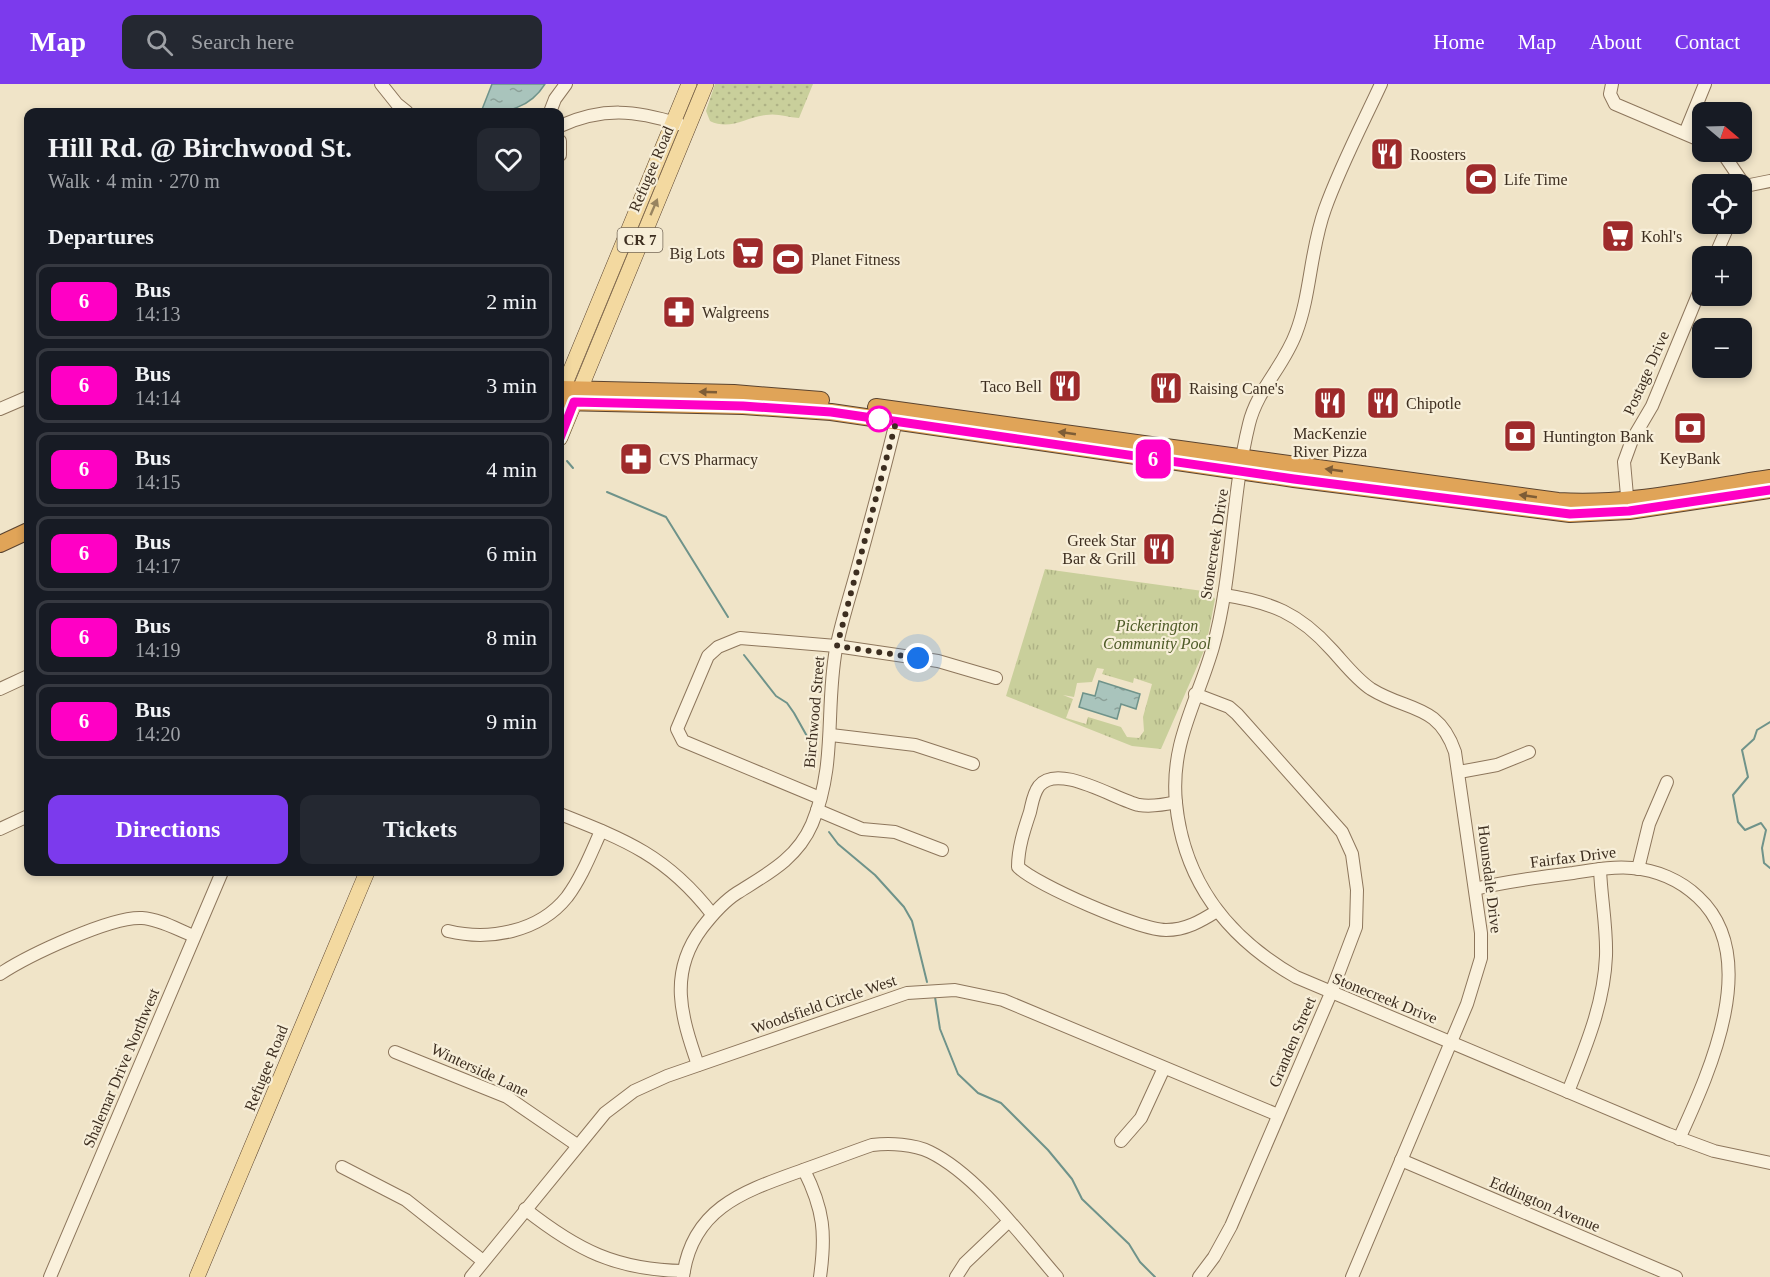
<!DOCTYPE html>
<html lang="en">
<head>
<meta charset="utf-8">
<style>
	:root { --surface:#171b24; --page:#242831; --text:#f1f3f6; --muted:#9ea1a6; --line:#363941; --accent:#7c3aed }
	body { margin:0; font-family:"Times New Roman",serif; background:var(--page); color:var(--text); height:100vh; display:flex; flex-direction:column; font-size:22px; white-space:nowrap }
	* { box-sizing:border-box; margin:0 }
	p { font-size:20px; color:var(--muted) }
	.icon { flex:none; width:33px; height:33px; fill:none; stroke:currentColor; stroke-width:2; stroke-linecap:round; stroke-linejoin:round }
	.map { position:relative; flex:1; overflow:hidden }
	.panel { position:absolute; left:24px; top:24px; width:540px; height:768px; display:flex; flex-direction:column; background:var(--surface); border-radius:12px; box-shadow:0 3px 9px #0003 }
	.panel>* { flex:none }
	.badge { padding:0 12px; border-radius:9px; font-size:21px; line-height:39px }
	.needle { width:39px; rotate:109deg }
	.fabs { position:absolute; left:1692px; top:18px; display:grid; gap:12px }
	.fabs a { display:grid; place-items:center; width:60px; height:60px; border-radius:12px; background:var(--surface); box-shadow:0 3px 9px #0003; font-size:30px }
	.you { position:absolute; width:30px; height:30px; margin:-15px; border:4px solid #fff; border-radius:50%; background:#1a73e8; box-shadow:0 0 0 9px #1a73e833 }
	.map>.badge { position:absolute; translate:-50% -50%; box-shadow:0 0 0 3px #fff }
	h2 { padding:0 24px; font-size:22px; line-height:54px }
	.round { display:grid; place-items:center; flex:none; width:63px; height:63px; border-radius:12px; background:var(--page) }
	.overview { display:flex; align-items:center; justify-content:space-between; height:102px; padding:0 24px }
	h1 { font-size:28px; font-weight:800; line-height:45px }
	.action { display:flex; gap:12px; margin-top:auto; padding:12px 24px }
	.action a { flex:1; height:69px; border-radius:12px; background:var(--accent); color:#fff; font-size:24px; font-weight:800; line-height:69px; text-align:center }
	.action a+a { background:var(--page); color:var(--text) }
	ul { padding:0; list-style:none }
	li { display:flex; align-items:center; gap:18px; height:75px; margin:0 12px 9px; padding:0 12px; border:3px solid var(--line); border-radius:12px }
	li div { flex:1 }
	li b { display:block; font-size:22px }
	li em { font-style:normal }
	li .badge { min-width:66px; font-weight:700; text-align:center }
	header { display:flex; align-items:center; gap:36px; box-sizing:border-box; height:84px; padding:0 30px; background:var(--accent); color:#fff }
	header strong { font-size:28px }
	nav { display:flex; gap:33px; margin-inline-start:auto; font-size:21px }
	.search { width:420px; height:54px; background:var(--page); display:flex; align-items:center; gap:15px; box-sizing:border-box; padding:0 21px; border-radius:12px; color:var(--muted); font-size:22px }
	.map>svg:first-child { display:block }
</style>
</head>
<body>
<header>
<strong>Map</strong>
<div class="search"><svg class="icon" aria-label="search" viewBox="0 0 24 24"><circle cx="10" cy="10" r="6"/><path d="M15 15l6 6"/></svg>Search here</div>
<nav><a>Home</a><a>Map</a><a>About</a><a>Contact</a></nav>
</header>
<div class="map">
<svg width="1770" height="1193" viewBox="0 0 1770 1193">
	<defs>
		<pattern id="grass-dots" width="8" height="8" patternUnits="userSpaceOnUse" patternTransform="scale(1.5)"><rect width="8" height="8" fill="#c9cf9b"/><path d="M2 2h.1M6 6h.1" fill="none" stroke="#aeb285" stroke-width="1.8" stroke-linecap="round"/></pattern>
		<pattern id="park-tufts" width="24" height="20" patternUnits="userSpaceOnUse" patternTransform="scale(1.5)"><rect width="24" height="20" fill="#c9cf9b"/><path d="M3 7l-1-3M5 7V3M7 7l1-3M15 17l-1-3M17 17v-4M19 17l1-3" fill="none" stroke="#aeb285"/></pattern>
		<pattern id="water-ripples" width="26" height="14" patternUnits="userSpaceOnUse" patternTransform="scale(1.5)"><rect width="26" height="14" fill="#a9c4bc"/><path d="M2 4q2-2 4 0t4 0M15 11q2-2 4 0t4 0" fill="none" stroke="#8ba098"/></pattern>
	</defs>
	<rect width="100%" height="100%" fill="#f0e4c8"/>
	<path fill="url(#grass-dots)" d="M715,0H813L799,34C787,33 777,29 766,31C746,33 730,47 710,37L706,27Z"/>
	<path fill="url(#park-tufts)" fill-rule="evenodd" d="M1045,485L1210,508L1215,515L1206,562L1161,665L1132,662L1006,612ZM1097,584L1104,585L1102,590L1133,599L1134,594L1152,600L1143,633L1144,647L1139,654L1127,653L1121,643L1088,633L1086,640L1066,634L1073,615L1063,611L1074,613L1077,599L1092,598Z"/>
	<g fill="url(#water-ripples)" stroke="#6f938a" stroke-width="1.5">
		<path d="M492,0H545C530,24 507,29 481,28Z"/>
		<polygon points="1099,597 1140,610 1136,625 1121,620 1117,635 1079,623 1083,609 1095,612"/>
	</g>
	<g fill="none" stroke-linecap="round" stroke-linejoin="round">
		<g stroke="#6f938a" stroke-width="2">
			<polyline points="567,377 573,384"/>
			<polyline points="607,408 666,433 728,533"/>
			<polyline points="744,571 776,612 787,619 794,629 808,654 811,671"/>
			<polyline points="1770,638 1757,646 1754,655 1742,666 1748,693 1733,711 1738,738 1745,746 1761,739 1766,746 1762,764 1764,779 1770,784"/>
			<polyline points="829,748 838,760 875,791 904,823 912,837 927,898"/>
			<polyline points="935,913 940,945 958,990 978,1009 1001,1019 1048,1066 1072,1095 1082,1115 1129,1160 1140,1178 1155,1193"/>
		</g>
		<defs>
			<g id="minor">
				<polyline points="381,0 397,20 407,28"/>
				<path d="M1381,0C1362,41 1340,83 1325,125C1310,166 1311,210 1296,249C1284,282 1257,306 1249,340C1231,413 1233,491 1213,563C1197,619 1170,659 1176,719C1184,799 1228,854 1296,893L1668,1050L1714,1067L1770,1079"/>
				<polyline points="1612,0 1610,10 1615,20 1702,57"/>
				<polyline points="550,28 555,15 566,0"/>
				<path d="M560,42C603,23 635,26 679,40"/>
				<polyline points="1685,49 1705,0"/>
				<polyline points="560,57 560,71"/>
				<polyline points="1722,68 1745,102"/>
				<polyline points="1745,102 1770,97"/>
				<polyline points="1715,172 1729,140"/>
				<polyline points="0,325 28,313"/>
				<polyline points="1628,423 1624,378 1632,356 1652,322 1702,201"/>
				<path d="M1224,511C1271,518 1299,529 1332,566C1344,579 1356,595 1371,605C1408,628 1438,619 1455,668L1481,849V874L1467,920L1352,1193"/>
				<polyline points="0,605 28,592"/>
				<polyline points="1195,610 1229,623 1237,630 1342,748 1352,770 1357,806 1356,843 1331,909 1231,1142 1214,1173 1199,1193"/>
				<polyline points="831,651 915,661 973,680"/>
				<polyline points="1459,688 1497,681 1529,668"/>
				<polyline points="820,714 683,657 677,645 708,572 718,563 740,554 836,562 938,577 996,594"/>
				<path d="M1176,718C1163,721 1152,723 1139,721C1116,716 1058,678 1039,702C1033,710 1032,720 1030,728C1024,746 1018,764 1018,783C1037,801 1139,846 1166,846C1186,846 1201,837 1217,827"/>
				<polyline points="817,726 862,745 895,748 942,766"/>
				<path d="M560,730C626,756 667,772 712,830"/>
				<polyline points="0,745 28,732"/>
				<polyline points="1638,785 1649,740 1667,698"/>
				<path d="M1475,805C1507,797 1540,793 1573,789C1593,786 1613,782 1632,784C1656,786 1680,796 1698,813C1763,873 1709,989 1679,1055"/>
				<path d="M448,847C489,857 539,848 567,813C582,793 591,769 601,747"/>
				<path d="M0,890C27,872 111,832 142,834C160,835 178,846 194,852"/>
				<polyline points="395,968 507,1013 577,1061"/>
				<path d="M698,981C681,932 668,889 702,844C712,831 723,818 737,809C767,790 797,775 812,740C837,680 825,625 836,565C841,539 850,512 857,486C871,435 885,384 897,333"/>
				<path d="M1568,1008C1585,964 1604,921 1606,872C1607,843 1601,814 1600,785"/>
				<polyline points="1121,1057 1141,1034 1164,984"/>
				<polyline points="1401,1076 1676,1193"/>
				<polyline points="342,1083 406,1116 483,1177"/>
				<path d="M804,1086C824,1126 826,1150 820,1193"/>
				<path d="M525,1125C577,1166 616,1186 684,1187"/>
				<polyline points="50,1193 222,788"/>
				<polyline points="471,1193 605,1029 634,1007 667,992 907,909 955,906 1003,916 1278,1031"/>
				<path d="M683,1193C692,1123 745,1107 803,1086C826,1078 849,1069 872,1061C890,1059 914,1060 930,1068C977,1091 1023,1154 1057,1193"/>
				<polyline points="956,1193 965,1179 1008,1138"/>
			</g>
			<g id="major">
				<polyline points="560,312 689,0"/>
				<polyline points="560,354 706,0"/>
				<polyline points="197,1193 367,788"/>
			</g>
			<g id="highway">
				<polyline points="560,305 734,309 821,316"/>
				<polyline points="560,318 743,322 831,328 1294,395 1570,430 1629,427 1770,406"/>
				<path d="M876,323L1558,417C1628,422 1701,404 1770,394"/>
				<polyline points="0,460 28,447"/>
			</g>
		</defs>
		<use href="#minor" stroke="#8d765c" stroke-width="14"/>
		<use href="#major" stroke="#5b4430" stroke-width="16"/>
		<use href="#highway" stroke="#5b4430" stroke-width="18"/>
		<use href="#minor" stroke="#faf1dc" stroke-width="12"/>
		<use href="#major" stroke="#f3d9a0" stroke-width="15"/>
		<use href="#highway" stroke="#e0a458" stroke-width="16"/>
	</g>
	<defs><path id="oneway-solid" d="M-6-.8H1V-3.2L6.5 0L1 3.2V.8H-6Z" transform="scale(1.5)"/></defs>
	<use fill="#988460" href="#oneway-solid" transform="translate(654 123) rotate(-67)"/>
	<g fill="#7e5d36">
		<use href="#oneway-solid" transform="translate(708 308) rotate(-178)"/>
		<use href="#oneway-solid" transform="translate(1067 349) rotate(-172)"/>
		<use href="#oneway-solid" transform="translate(1334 386) rotate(-172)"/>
		<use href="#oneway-solid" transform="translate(1528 412) rotate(-172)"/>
	</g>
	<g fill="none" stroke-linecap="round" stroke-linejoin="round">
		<defs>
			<polyline id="line" points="560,354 574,318 743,322 831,328 1294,395 1570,430 1629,427 1770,406"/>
		</defs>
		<use href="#line" stroke="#fff" stroke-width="14"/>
		<use href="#line" stroke="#ff00c5" stroke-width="9"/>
		<polyline stroke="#3d2e20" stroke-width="6" stroke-dasharray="0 10.8" points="879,335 896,338 837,562 918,574"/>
	</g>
	<defs>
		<symbol id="restaurant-square" viewBox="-11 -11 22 22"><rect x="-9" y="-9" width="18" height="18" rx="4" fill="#9e2a2b" stroke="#f7eed8"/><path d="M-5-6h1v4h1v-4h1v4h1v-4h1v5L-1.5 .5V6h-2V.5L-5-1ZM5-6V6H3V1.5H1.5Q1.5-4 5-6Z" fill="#fff"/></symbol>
		<symbol id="stadium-square" viewBox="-11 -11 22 22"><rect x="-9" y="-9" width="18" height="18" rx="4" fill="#9e2a2b" stroke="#f7eed8"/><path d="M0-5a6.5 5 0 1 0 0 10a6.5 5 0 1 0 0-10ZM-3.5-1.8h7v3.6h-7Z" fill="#fff"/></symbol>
		<symbol id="supermarket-square" viewBox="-11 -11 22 22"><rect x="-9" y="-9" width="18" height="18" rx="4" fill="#9e2a2b" stroke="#f7eed8"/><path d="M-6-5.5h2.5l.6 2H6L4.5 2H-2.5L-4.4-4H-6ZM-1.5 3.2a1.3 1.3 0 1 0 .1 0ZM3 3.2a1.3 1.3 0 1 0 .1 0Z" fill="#fff"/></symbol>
		<symbol id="pharmacy-square" viewBox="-11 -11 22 22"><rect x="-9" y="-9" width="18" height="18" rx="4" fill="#9e2a2b" stroke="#f7eed8"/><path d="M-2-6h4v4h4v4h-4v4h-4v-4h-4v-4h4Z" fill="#fff"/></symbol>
		<symbol id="bank-square" viewBox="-11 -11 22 22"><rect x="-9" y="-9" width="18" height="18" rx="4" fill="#9e2a2b" stroke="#f7eed8"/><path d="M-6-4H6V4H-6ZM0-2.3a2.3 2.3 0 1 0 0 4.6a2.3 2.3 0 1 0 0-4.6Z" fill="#fff"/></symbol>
	</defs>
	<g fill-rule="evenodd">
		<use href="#restaurant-square" x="1368" y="51" width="38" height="38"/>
		<use href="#stadium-square" x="1462" y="76" width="38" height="38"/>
		<use href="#supermarket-square" x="1599" y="133" width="38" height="38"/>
		<use href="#supermarket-square" x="729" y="150" width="38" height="38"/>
		<use href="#stadium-square" x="769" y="156" width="38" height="38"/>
		<use href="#pharmacy-square" x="660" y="209" width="38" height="38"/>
		<use href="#restaurant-square" x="1046" y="283" width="38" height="38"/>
		<use href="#restaurant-square" x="1147" y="285" width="38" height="38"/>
		<use href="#restaurant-square" x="1311" y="300" width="38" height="38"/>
		<use href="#restaurant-square" x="1364" y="300" width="38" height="38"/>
		<use href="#bank-square" x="1671" y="325" width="38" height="38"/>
		<use href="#bank-square" x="1501" y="333" width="38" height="38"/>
		<use href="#pharmacy-square" x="617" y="356" width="38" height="38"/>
		<use href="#restaurant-square" x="1140" y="446" width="38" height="38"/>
	</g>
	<circle fill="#fff" stroke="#ff00c5" stroke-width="3" cx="879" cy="335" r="12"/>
	<g text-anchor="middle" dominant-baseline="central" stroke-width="4.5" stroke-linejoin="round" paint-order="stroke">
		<rect fill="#f7eed8" stroke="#756857" stroke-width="1.5" x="617.5" y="144" width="45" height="24" rx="4.5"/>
		<g font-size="15" font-weight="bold" fill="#3d2e20">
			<text x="640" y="156">CR 7</text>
		</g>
		<g font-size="16" fill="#3d2e20" stroke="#f7eed8" text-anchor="start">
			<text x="1410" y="70">Roosters</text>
			<text x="1504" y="95">Life Time</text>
			<text x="1641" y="152">Kohl's</text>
			<text x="725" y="169" text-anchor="end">Big Lots</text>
			<text x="811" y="175">Planet Fitness</text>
			<text x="702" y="228">Walgreens</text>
			<text x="1042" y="302" text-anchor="end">Taco Bell</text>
			<text x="1189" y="304">Raising Cane's</text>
			<text x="1406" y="319">Chipotle</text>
			<text x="1330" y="349" text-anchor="middle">MacKenzie<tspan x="1330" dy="18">River Pizza</tspan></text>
			<text x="1543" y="352">Huntington Bank</text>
			<text x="1690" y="374" text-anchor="middle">KeyBank</text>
			<text x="659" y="375">CVS Pharmacy</text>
			<text x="1136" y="456" text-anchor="end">Greek Star<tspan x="1136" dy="18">Bar &amp; Grill</tspan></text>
		</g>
		<g font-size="16" fill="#3d2e20" stroke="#f7eed8">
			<text transform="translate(651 85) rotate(-67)">Refugee Road</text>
			<text transform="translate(1646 289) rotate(-66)">Postage Drive</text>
			<text transform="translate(1214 460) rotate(-81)">Stonecreek Drive</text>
			<text transform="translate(814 628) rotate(-85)">Birchwood Street</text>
			<text transform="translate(1573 773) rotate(-7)">Fairfax Drive</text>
			<text transform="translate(1490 795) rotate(83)">Hounsdale Drive</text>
			<text transform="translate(1385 914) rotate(22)">Stonecreek Drive</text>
			<text transform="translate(824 920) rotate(-19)">Woodsfield Circle West</text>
			<text transform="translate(1292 958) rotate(-67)">Granden Street</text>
			<text transform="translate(121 984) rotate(-67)">Shalemar Drive Northwest</text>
			<text transform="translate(266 984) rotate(-68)">Refugee Road</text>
			<text transform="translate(480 986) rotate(25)">Winterside Lane</text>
			<text transform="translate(1545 1120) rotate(23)">Eddington Avenue</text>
		</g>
		<g font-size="16" font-style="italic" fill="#4d5a26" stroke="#f7eed8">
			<text x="1157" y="541">Pickerington<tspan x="1157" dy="18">Community Pool</tspan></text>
		</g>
	</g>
</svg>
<div class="fabs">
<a><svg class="needle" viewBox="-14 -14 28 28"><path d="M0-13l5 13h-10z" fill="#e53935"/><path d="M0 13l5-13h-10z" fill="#9ea1a6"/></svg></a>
<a><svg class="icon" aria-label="locate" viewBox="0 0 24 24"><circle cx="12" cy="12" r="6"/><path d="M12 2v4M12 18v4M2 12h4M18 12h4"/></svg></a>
<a>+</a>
<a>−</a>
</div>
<div class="you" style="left:918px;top:574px"></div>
<b class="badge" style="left:1153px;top:375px;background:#ff00c5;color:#fff">6</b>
<section class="panel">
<div class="overview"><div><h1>Hill Rd. @ Birchwood St.</h1><p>Walk · 4 min · 270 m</p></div><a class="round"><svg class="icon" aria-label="heart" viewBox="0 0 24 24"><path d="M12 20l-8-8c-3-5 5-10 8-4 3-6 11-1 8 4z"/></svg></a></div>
<h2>Departures</h2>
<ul>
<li><span class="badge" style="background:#ff00c5;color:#fff">6</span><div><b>Bus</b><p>14:13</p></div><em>2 min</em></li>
<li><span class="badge" style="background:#ff00c5;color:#fff">6</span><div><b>Bus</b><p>14:14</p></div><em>3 min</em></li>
<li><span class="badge" style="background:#ff00c5;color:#fff">6</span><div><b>Bus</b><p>14:15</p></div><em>4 min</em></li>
<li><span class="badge" style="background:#ff00c5;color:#fff">6</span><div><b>Bus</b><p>14:17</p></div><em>6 min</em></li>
<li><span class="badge" style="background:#ff00c5;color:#fff">6</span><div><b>Bus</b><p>14:19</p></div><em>8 min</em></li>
<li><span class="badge" style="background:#ff00c5;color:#fff">6</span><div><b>Bus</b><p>14:20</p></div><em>9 min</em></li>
</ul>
<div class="action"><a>Directions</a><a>Tickets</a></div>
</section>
</div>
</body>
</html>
